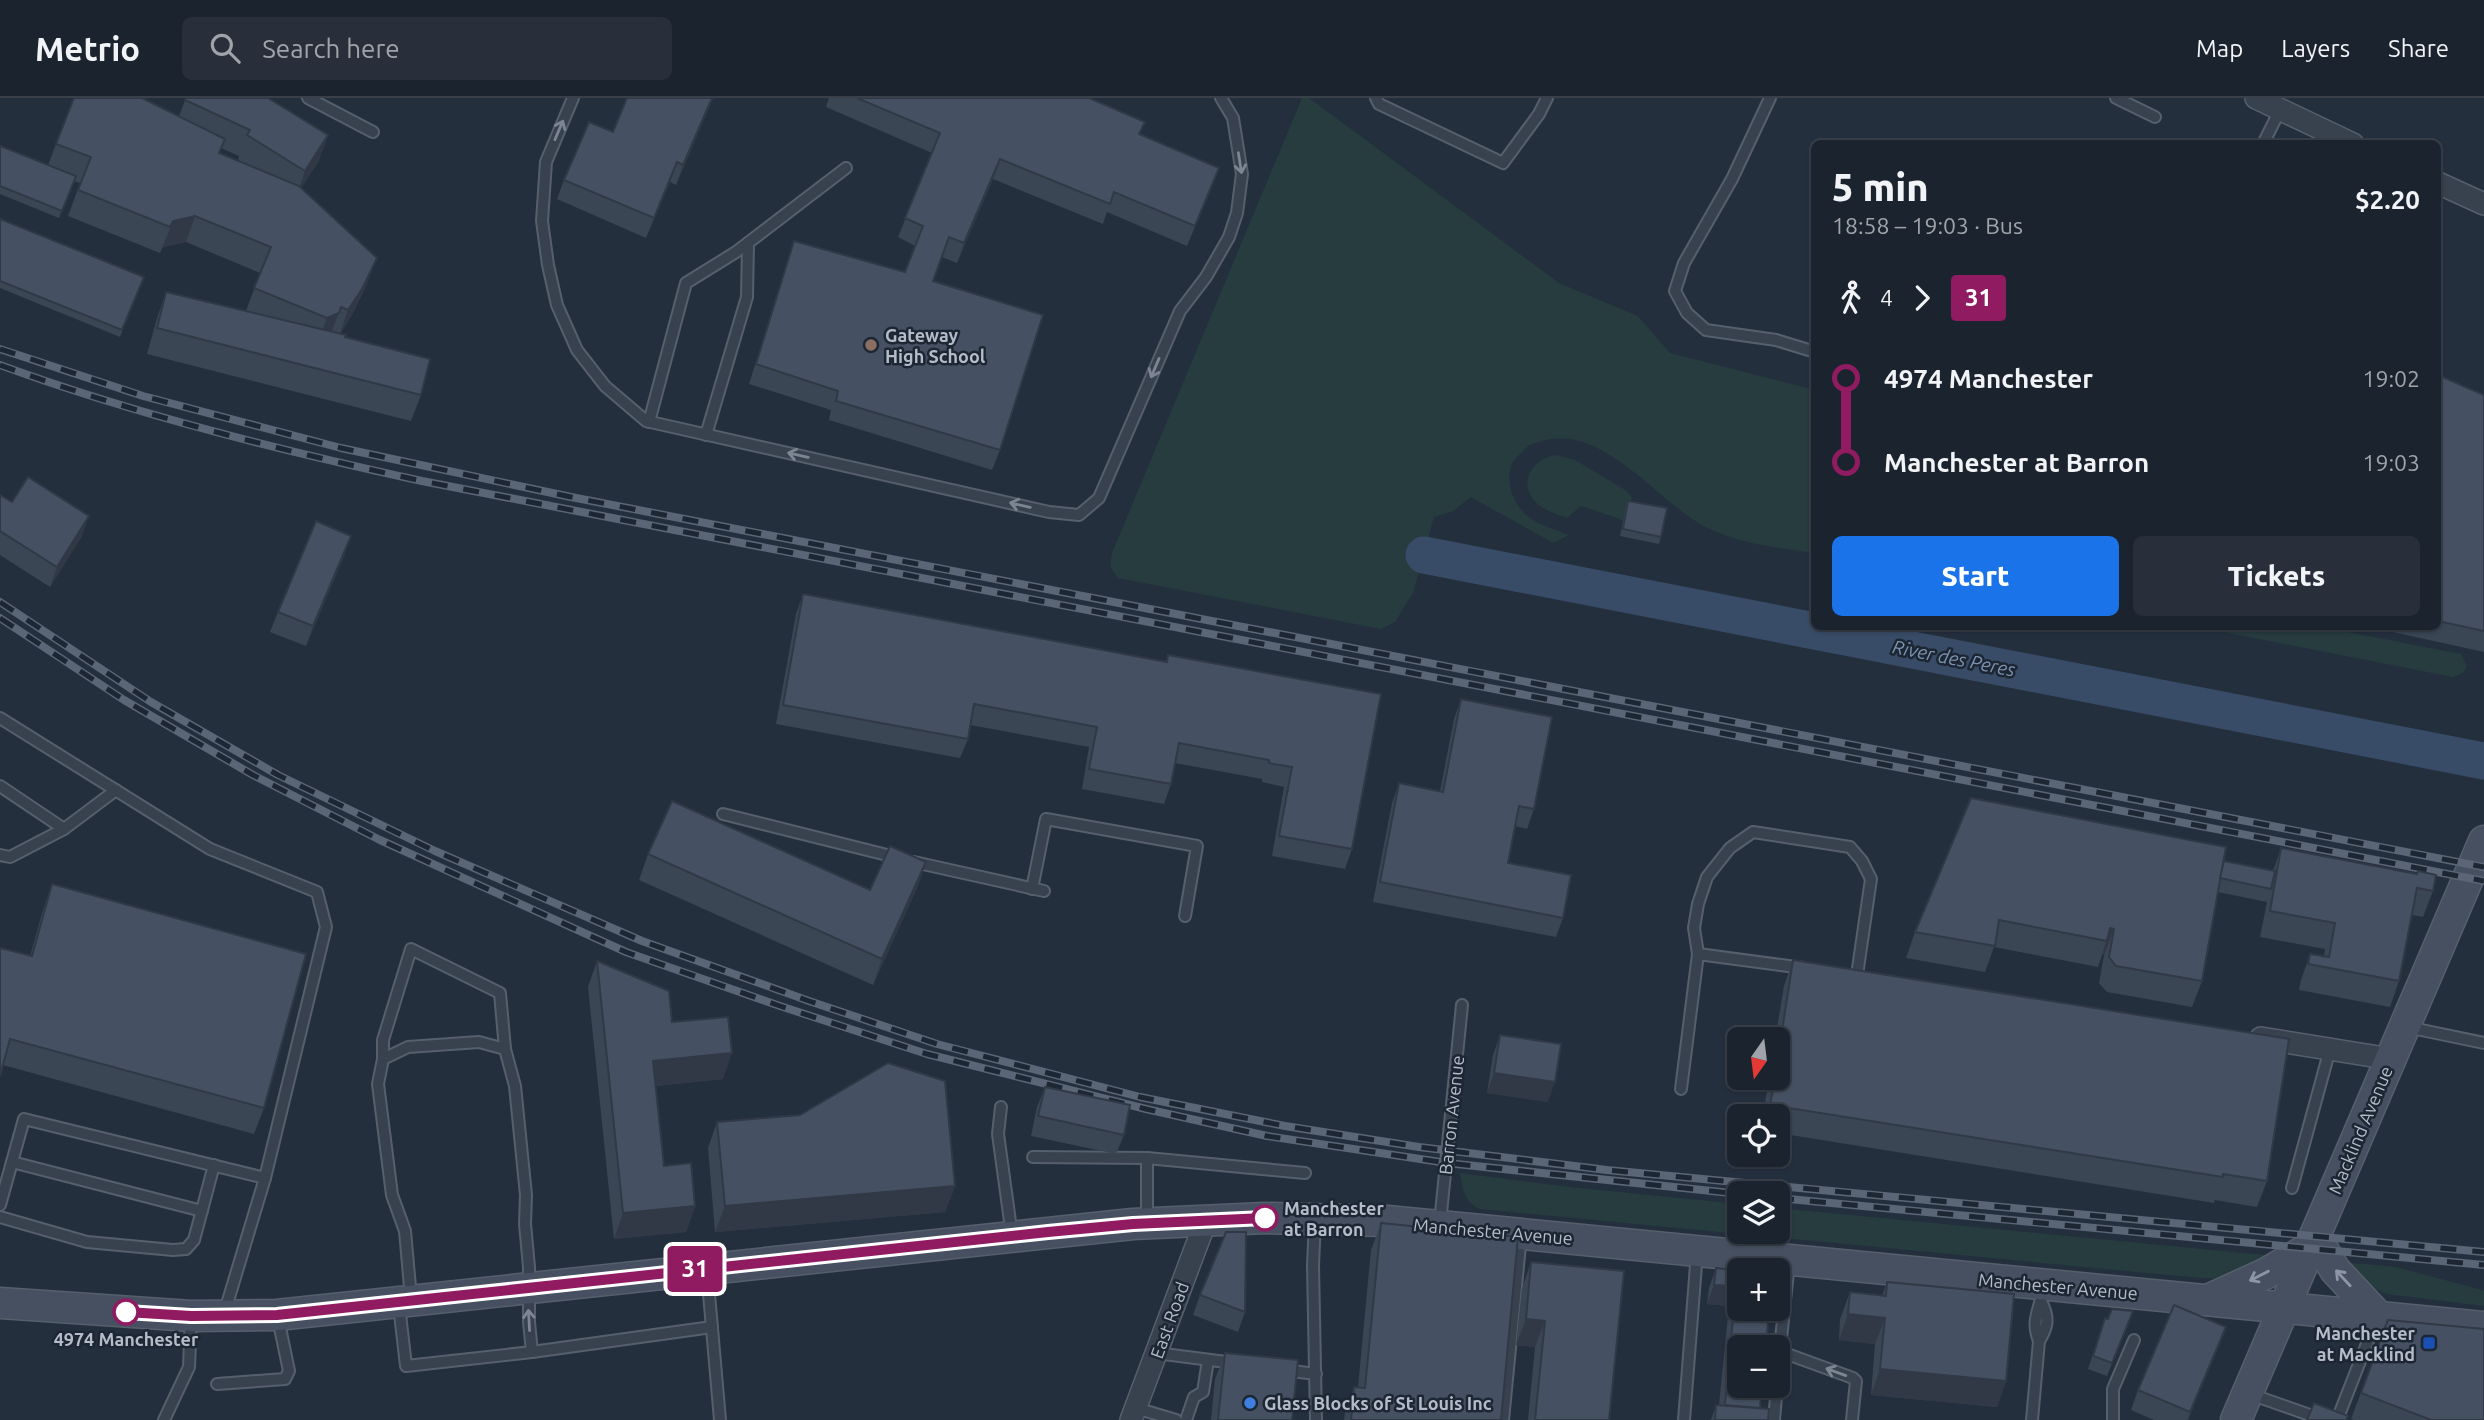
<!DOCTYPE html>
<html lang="en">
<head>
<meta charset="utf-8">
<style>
	:root { --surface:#1b232e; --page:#282f3a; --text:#f1f3f6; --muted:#a0a4aa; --line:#39404a; --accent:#1a73e8 }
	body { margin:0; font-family:Ubuntu,sans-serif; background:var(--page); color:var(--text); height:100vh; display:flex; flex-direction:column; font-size:26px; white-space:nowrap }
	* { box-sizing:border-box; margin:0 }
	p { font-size:23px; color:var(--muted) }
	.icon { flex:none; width:38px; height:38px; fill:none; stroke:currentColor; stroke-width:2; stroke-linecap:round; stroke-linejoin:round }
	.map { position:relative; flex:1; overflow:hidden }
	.side { position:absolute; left:1811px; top:42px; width:630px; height:490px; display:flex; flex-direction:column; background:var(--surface); border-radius:10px; box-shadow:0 2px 5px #0004,0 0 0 2px var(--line) }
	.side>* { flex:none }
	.badge { padding:0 14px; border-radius:5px; font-size:24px; line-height:46px }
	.needle { width:46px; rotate:194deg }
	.tools { position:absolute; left:1727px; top:929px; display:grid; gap:14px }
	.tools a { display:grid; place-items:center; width:63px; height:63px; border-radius:10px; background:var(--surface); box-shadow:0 2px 5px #0004,0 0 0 2px var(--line); font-size:35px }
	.map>.badge { position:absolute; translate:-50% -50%; box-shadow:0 0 0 4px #fff }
	.legs { display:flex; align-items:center; gap:10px; height:77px; padding:0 21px; font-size:23px }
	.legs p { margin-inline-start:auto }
	.overview { display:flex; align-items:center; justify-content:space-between; height:119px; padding:0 21px }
	h1 { font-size:38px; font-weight:800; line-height:52px }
	.button { display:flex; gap:14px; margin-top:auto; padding:14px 21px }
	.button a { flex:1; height:80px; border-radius:10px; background:var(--accent); color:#fff; font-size:28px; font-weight:800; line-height:80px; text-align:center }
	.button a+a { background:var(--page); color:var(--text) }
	ul { padding:0 21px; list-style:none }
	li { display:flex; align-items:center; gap:24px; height:84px; font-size:26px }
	li i { display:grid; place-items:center; width:10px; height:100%; margin:0 9px; background:currentColor }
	li i::after { content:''; width:18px; height:18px; margin:-9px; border:5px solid; border-radius:50%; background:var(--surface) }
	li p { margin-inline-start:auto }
	li:first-child i { background:linear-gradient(#0000 50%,currentColor 0) }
	li:last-child i { background:linear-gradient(currentColor 50%,#0000 0) }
	header { display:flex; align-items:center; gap:42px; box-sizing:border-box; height:98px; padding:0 35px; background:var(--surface); border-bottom:2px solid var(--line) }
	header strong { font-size:33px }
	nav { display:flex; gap:38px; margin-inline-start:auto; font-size:24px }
	.search { width:490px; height:63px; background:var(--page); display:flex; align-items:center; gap:18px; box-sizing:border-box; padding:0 24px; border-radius:10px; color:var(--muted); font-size:26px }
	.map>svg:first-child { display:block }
</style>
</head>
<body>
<header>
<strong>Metrio</strong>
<div class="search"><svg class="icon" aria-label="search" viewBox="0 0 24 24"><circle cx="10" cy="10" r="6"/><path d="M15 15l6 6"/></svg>Search here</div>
<nav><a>Map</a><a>Layers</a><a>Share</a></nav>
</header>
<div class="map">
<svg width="2484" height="1322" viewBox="0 0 2484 1322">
	<rect width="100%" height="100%" fill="#242f3e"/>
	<g fill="#263c3f">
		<path d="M1302,0H1309L1559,185L1638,218L1670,255L1815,292V455C1774,449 1733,446 1697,424C1654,398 1599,325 1542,343C1535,345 1529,346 1524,352C1521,355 1516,360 1513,364C1503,383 1514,408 1530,420C1541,428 1557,432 1569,437L1553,445L1471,399L1453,413L1434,419L1413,495L1395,524L1381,531L1118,480L1110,469L1112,455Z"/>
		<path d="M1555,357L1575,362L1627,393L1632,400L1630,410H1626L1623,422L1581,408L1567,420C1555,415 1541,412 1533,401C1518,381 1535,361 1555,357Z"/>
		<polygon points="2198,529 2322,529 2461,556 2467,568 2463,575 2453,579"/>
		<path d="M1460,1075L1569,1089L1739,1106L1740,1134H1778V1110L2274,1158L2221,1181L2200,1180L1480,1111C1464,1104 1463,1092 1460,1075Z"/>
		<polygon points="2341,1164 2396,1169 2482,1192 2484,1193 2484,1208 2387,1196 2371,1189"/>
	</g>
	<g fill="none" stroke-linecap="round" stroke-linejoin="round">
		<polyline stroke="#394c67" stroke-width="37" points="1424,457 2484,663"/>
		<defs>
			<g id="lane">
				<polyline points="308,0 373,34"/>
				<polyline points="573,0 546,64 542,123 548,167 557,207 577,252 605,288 646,323 1049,414 1079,417 1099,400 1180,213 1206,179 1229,139 1237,115 1242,76 1233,20 1221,0"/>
				<polyline points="1376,0 1379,6 1503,65 1539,16 1547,0"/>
				<polyline points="1770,0 1732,81 1684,165 1675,193 1687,215 1706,232 1776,242 1815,254"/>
				<polyline points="2116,0 2155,19"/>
				<polyline points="2263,46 2280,12"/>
				<polyline points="649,324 686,185 736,154 846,70"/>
				<polyline points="706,337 747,199 748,145"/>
				<polyline points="0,620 210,751 317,794 326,829 265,1080"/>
				<polyline points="0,688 64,731"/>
				<polyline points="723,716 899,760"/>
				<polyline points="0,757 10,759 64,731 116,692"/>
				<polyline points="914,764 1044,793"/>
				<polyline points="1032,791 1046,721 1197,748 1185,818"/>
				<polyline points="1698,856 1694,830 1698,806 1707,779 1730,750 1753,734 1850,749 1862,763 1871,781 1857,877"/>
				<polyline points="2407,929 2484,945"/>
				<polyline points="383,961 383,942 411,851 500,895 505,951"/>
				<polyline points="1681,991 1698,856 1803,870"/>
				<polyline points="1001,1009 998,1036 1012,1138"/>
				<polyline points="1033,1059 1147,1060 1147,1123"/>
				<polyline points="1147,1060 1305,1075"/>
				<polyline points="12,1064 202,1113"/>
				<polyline points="2292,1090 2330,951"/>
				<polyline points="0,1107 24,1021 265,1080 224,1216"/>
				<polyline points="0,1119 87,1144 173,1152 186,1151 194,1142 214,1067"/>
				<polyline points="1315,1123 1313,1167 1316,1322"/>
				<polyline points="1440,1125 1462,907"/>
				<polyline points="707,1173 720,1322"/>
				<polyline points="411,1200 405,1133 392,1097 378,986 383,961 408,949 479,944 505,951 515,988 526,1097 525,1126 529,1169 529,1224 532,1254"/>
				<path d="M2042,1205C2049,1220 2048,1229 2039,1243C2030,1220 2041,1212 2043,1189"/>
				<polyline points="399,1207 406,1268 532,1254 712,1229"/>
				<polyline points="1779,1253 1853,1280 1856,1283 1852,1322"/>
				<polyline points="1156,1255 1234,1265"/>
				<polyline points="1778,1269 1789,1165"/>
				<polyline points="1284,1272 1316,1276"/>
				<polyline points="217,1286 285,1281 289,1273 278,1220"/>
				<polyline points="2250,1296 2324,1322"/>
				<polyline points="1136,1310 1176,1322"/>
				<polyline points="164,1322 189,1269 191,1219"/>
				<polyline points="1186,1322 1194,1299 1203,1294 1208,1262"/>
				<polyline points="1503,1322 1521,1137"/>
				<polyline points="1684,1322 1697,1154"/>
				<polyline points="1774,1322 1777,1288"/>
				<polyline points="2032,1322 2039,1243"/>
				<polyline points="2113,1322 2113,1291 2134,1242"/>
				<polyline points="2337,1322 2377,1220"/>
			</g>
			<g id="street">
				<polyline points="2256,0 2353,46"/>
				<polyline points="2438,85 2484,106"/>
				<polyline points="2261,940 2391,961"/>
				<polyline points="1131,1322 1206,1122"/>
			</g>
			<g id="secondary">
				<polyline points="2315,1138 2335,1172 2378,1218"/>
				<polyline points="2210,1201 2267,1175 2309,1150"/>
				<polyline points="0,1205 191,1218 277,1217 1133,1126 1265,1120 1387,1123 1439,1128 2484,1229"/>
				<polyline points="2236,1322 2484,743"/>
			</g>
		</defs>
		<use href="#lane" stroke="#565f6c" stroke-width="14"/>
		<use href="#street" stroke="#565f6c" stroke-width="24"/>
		<use href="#secondary" stroke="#565f6c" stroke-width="33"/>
		<use href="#lane" stroke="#38414e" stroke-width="10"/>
		<use href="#street" stroke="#38414e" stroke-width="21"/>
		<use href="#secondary" stroke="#465061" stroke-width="30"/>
		<defs>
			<g id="rail">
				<polyline points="0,251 143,298 341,350 571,399 2484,769"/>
				<path d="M0,267C137,317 280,352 422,383L2484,783"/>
				<polyline points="0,504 151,604 278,677 435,753 642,843 809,903 937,946 1140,999 1285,1028 1419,1049 1607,1072 2484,1154"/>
				<polyline points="0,520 124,602 253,677 380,742 626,854 780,908 927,956 1146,1011 1267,1038 1447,1065 1740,1096"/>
				<polyline points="1778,1100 2484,1167"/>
			</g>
		</defs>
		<use href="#rail" stroke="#5a6575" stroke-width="8"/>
		<use href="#rail" stroke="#1d2633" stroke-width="5" stroke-dasharray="16" stroke-linecap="butt"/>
	</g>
	<g fill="#3b4654" fill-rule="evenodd">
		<path d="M186,0L328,37L318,64L301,90L367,186L352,217L340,236L421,297L411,323L147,256L157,220L166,194L246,213L260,175L186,144L163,149L160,155L68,118L80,85L74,83L59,120L0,96V48L48,67L56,46L179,18ZM221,50L239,58L238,63L219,55Z"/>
		<polygon points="713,0 676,87 670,84 646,140 557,101 564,82 613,34"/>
		<polygon points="829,0 1089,0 1212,89 1187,148 1107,114 1103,126 993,81 957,165 942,159 933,183 1000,352 992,372 829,322 831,312 749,286 794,143 905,174 915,148 898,139 932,55 826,9"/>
		<polygon points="0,121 144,179 120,239 0,190"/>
		<polygon points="2438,277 2484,297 2484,554 2365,528 2438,528"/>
		<polygon points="0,397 12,404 82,438 50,489 0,457"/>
		<polygon points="1628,403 1661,439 1659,446 1620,438 1626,409"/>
		<polygon points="351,438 344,458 306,548 270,534 278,514"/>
		<polygon points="803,496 1166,564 1168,557 1381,596 1352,751 1345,771 1272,758 1284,689 1262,684 1262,681 1175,665 1171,686 1164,706 1082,691 1089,649 970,627 968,641 960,660 776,626 796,516"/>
		<polygon points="1461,601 1534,711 1527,731 1515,728 1508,765 1563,820 1556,839 1373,804 1392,705 1399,685 1440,693 1454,621"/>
		<polygon points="2281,750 2433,793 2423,819 2412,817 2399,883 2390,909 2299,892 2301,882 2310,856 2324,858 2325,851 2260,839 2267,804 2218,794 2202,883 2192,909 2107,894 2099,885 2104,857 2102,857 2098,869 1994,849 1985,874 1906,860 1915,834 2224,763 2273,773"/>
		<polygon points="648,756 870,792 926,764 917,790 873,887 639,782"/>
		<polygon points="52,786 264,1010 254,1036 3,967 30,858 43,812"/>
		<polygon points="1793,862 2267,1083 2257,1109 2215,1102 2214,1105 1778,1035 1778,1018 1763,1018 1769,980 1778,980 1778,942 1775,942 1784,888"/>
		<polygon points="597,863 672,924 723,981 656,988 664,1068 695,1108 686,1134 614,1141 588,889"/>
		<polygon points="1500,937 1548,1004 1487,995 1493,957"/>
		<polygon points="1045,989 1124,1037 1116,1056 1031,1038 1037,1009"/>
		<polygon points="717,1024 955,1088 945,1114 715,1134 708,1050"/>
		<polygon points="1381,1125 1501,1322 1344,1322 1345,1315 1354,1289 1358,1289 1371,1152"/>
		<polygon points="1531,1164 1609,1322 1528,1322 1535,1249 1516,1247 1522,1190"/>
		<polygon points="1716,1170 1740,1173 1760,1310 1768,1322 1711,1322 1716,1307 1719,1307 1729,1208 1707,1206 1709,1190"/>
		<polygon points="1887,1184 2006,1283 1997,1309 1871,1297 1875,1246 1839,1242 1840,1221 1850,1194 1882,1198"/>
		<polygon points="1200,1197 1245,1214 1238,1234 1193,1217"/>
		<polygon points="2133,1213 2107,1278 2088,1271 2105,1220 2108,1221"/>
		<polygon points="2388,1222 2484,1322 2354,1322 2351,1321"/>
		<polygon points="2226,1229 2188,1322 2154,1322 2131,1312 2138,1292"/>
		<polygon points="1225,1255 1292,1322 1211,1322 1215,1281"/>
	</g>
	<g fill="#303945">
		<polygon points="712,0 713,0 676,87 683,67"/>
		<polygon points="328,37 318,64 296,99 305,73"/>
		<polygon points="1000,61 993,81 957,165 964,145"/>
		<polygon points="677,64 670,84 646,140 654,120"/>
		<polygon points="1219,70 1212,89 1187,148 1195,128"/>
		<polygon points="195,118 186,144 163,149 160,155 173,123"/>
		<polygon points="377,160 367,186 352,217 339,238 348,212"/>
		<polygon points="341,209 329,241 317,246 327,220"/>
		<polygon points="89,418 82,438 50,489 57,469"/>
		<polygon points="351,438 344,458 306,548 313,528"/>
		<polygon points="926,764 917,790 873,887 882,861"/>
		<polygon points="2110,830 2114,831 2104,857 2102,857"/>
		<polygon points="732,955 723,981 644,989 653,963"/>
		<polygon points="1494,975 1555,984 1548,1004 1487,995"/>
		<polygon points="955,1088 945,1114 715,1134 725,1108"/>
		<polygon points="695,1108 686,1134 614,1141 623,1115"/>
		<polygon points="1714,1187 1736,1188 1729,1208 1707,1206"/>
		<polygon points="1848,1216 1885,1220 1875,1246 1839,1242"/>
		<polygon points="1526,1221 1545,1223 1535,1249 1516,1247"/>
		<polygon points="2226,1229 2219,1249 2187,1322 2190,1314"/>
		<polygon points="1880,1271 2006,1283 1997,1309 1871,1297"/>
	</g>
	<g fill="#455162" stroke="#303945" stroke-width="2">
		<polygon points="74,0 142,0 225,41 219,55 299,88 377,160 362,191 348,212 341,209 339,215 327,220 254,190 271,149 195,118 173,123 170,129 78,92 91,59 56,46"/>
		<polygon points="186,0 268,0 328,37 305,73 247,37 250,32 185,2"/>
		<polygon points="627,0 712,0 683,67 677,64 654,120 564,82 589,24 613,34"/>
		<polygon points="857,0 1089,0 1145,24 1139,36 1219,70 1195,128 1114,94 1110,106 1000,61 964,145 949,139 933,183 1043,217 1000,352 836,303 838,293 756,266 794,143 905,174 923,128 905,120 940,35"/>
		<polygon points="0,48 76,78 62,113 0,88"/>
		<polygon points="0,121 144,179 122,232 0,183"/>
		<polygon points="166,194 346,237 345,239 430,261 421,297 157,230"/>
		<polygon points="2438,277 2484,297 2484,533 2438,523"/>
		<polygon points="28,379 89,418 57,469 0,433 0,397 12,404"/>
		<polygon points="1628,403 1667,410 1661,439 1623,431"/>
		<polygon points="316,423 351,438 313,528 278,514"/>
		<polygon points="803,496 1167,564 1168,557 1381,596 1352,751 1279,738 1292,669 1269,665 1269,662 1179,645 1171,686 1089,671 1097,629 974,606 968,641 783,607"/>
		<polygon points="1461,601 1552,619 1534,711 1519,708 1508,765 1571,777 1563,820 1380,784 1399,685 1443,694"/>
		<polygon points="1971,700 2226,749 2202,883 2116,868 2109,859 2114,831 2110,830 2107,843 1999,822 1995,848 1915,834"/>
		<polygon points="672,703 870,792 890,748 926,764 882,861 648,756"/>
		<polygon points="2281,750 2417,776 2418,773 2436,777 2433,793 2417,790 2399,883 2308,866 2310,856 2329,859 2335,825 2270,813"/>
		<polygon points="2224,763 2275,773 2271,791 2220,780"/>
		<polygon points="52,786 306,856 264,1010 10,941 0,978 0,850 32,858"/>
		<polygon points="1793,862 2289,941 2267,1083 2223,1076 2223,1079 1770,1007 1775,980 1778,980 1778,959"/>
		<polygon points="597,863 669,893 672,924 728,919 732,955 653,963 664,1068 691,1065 695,1108 623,1115"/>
		<polygon points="1500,937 1561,946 1555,984 1494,975"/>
		<polygon points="888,965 945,983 955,1088 725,1108 717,1024 800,1017"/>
		<polygon points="1045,989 1130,1007 1124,1037 1038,1018"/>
		<polygon points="1381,1125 1518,1139 1501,1322 1351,1322 1354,1289 1365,1290"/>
		<polygon points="1226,1134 1246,1134 1245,1214 1200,1197"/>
		<polygon points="1531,1164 1624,1173 1609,1322 1535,1322 1545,1223 1526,1221"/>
		<polygon points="1716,1170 1740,1173 1740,1211 1769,1211 1766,1250 1740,1250 1740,1288 1762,1288 1760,1310 1725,1307 1736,1188 1714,1187"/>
		<polygon points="1887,1184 2014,1196 2006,1283 1880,1271 1885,1220 1848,1216 1850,1194 1886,1198"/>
		<polygon points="2174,1207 2226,1229 2190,1314 2138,1292"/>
		<polygon points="2112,1211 2133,1213 2112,1265 2093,1258 2105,1220 2108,1221"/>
		<polygon points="2388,1222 2484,1231 2484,1322 2431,1322 2361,1295"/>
		<polygon points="1225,1255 1298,1262 1292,1322 1218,1322"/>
		<polygon points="2314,1305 2348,1318 2346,1322 2307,1322"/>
		<polygon points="1716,1307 1769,1311 1768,1322 1715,1322"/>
	</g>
	<defs><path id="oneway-shaft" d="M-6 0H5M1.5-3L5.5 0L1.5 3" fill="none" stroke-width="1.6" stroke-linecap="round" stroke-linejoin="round" transform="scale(1.75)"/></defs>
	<g stroke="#7c8592">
		<use href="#oneway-shaft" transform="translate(559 32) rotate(-67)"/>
		<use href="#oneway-shaft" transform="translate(1240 65) rotate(81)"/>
		<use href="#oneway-shaft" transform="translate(1155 270) rotate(113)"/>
		<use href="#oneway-shaft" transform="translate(798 357) rotate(-167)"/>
		<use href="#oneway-shaft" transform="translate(1020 407) rotate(-167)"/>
		<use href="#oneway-shaft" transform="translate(529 1222) rotate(-93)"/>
		<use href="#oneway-shaft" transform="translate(1836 1274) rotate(-160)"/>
	</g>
	<g stroke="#8e96a5">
		<use href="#oneway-shaft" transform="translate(2259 1178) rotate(153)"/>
		<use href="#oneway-shaft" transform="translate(2343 1180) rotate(-133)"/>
	</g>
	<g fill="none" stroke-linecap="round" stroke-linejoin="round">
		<defs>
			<polyline id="line-1" points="126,1214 191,1218 277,1217 1048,1134 1133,1126 1265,1120"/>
		</defs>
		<use href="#line-1" stroke="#fff" stroke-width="16"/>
		<use href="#line-1" stroke="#901b61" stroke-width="10"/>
	</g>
	<circle fill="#8d6e63" stroke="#1d2633" stroke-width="2.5" cx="871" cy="247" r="7"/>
	<g fill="#fff" stroke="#901b61" stroke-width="3.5">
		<circle cx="1265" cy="1120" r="12"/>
		<circle cx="126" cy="1214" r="12"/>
	</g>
	<rect fill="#1a4fb4" stroke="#1d2633" stroke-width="2.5" x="2422" y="1238" width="14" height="14" rx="3.5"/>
	<circle fill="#3f7fe0" stroke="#1d2633" stroke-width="2.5" cx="1250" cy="1305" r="7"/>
	<g text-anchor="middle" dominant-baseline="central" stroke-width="5" stroke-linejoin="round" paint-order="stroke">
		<g font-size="18" font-weight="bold" fill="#b4bcc9" stroke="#1d2633" text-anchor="start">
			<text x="885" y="237">Gateway<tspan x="885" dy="21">High School</tspan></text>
			<text x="2415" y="1235" text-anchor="end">Manchester<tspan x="2415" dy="21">at Macklind</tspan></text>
			<text x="1264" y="1305">Glass Blocks of St Louis Inc</text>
		</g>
		<g font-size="18" fill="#b4bcc9" stroke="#1d2633">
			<text transform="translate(1451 1017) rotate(-84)">Barron Avenue</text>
			<text transform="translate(2360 1032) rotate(-67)">Macklind Avenue</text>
			<text transform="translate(1493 1133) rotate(5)">Manchester Avenue</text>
			<text transform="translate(2058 1188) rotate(5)">Manchester Avenue</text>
			<text transform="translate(1169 1222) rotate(-70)">East Road</text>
		</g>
		<g font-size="18" font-weight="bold" fill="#b4bcc9" stroke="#1d2633" text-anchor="start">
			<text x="1284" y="1110">Manchester<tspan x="1284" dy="21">at Barron</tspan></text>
			<text x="126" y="1241" text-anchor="middle">4974 Manchester</text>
		</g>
		<g font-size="19" font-style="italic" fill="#7c92b1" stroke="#1d2633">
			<text transform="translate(1954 560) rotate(11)">River des Peres</text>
		</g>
	</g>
</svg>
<div class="tools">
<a><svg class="needle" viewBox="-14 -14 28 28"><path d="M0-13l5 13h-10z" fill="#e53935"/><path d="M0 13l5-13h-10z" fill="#a0a4aa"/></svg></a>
<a><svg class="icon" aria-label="locate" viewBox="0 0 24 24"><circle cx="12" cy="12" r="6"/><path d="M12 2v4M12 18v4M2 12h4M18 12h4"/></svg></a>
<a><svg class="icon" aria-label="layers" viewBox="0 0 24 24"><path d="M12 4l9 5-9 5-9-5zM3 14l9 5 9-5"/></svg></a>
<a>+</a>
<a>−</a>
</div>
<b class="badge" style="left:695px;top:1171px;background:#901b61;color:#fff">31</b>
<section class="side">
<div class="overview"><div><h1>5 min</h1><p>18:58 – 19:03 · Bus</p></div><b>$2.20</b></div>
<div class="legs"><svg class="icon" aria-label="walk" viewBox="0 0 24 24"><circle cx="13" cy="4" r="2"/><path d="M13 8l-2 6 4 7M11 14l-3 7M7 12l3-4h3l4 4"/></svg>4<svg class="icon" aria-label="forward" viewBox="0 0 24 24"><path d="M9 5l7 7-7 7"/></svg><b class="badge" style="background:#901b61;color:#fff">31</b></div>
<ul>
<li><i style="color:#901b61"></i><b>4974 Manchester</b><p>19:02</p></li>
<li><i style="color:#901b61"></i><b>Manchester at Barron</b><p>19:03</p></li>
</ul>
<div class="button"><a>Start</a><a>Tickets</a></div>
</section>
</div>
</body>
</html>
